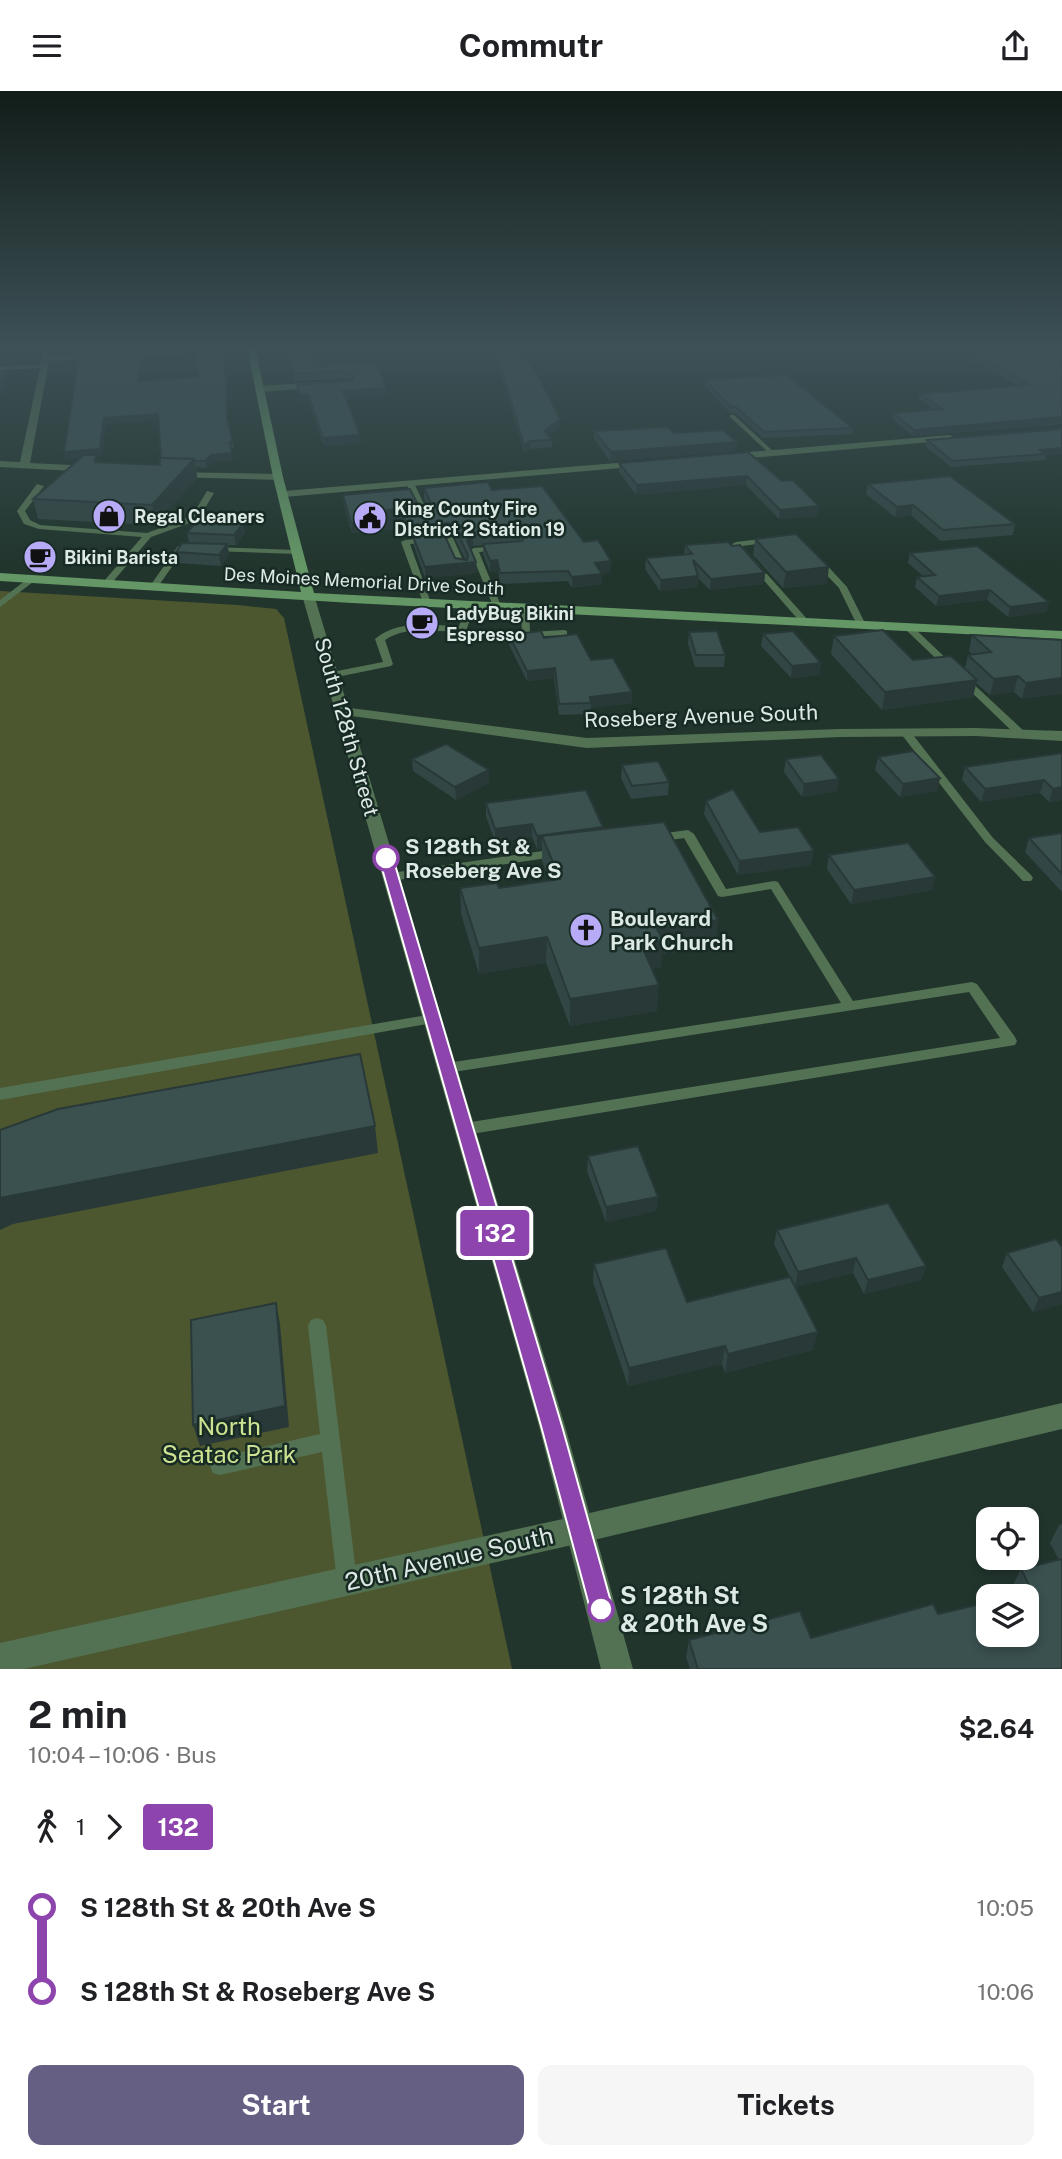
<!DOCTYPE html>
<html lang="en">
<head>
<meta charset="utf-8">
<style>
	:root { --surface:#fff; --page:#f6f6f6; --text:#202124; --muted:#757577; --accent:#645f83 }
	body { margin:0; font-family:"Public Sans",sans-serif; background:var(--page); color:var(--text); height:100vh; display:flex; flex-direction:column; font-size:26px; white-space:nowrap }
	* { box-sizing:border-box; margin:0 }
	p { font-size:23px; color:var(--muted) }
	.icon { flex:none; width:38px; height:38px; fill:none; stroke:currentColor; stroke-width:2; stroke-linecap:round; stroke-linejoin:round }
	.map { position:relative; height:1578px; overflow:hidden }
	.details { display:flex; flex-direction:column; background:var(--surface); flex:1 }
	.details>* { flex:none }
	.badge { padding:0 14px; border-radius:5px; font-size:24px; line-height:46px }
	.buttons { position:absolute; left:976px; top:1416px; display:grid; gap:14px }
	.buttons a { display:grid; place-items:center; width:63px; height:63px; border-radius:14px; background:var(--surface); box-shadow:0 4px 10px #0003; font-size:35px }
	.map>.badge { position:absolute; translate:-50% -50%; box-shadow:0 0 0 4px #fff }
	.legs { display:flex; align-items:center; gap:10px; height:77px; padding:0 28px; font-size:23px }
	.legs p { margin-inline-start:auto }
	.headline { display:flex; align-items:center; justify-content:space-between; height:119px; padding:0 28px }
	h1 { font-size:38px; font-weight:700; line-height:52px }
	.button { display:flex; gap:14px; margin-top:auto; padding:14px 28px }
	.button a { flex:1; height:80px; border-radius:14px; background:var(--accent); color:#fff; font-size:28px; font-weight:700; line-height:80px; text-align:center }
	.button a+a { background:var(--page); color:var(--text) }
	ul { padding:0 28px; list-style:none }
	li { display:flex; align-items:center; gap:24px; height:84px; font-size:26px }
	li i { display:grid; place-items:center; width:10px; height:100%; margin:0 9px; background:currentColor }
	li i::after { content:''; width:18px; height:18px; margin:-9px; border:5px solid; border-radius:50%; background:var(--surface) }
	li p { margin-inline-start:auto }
	li:first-child i { background:linear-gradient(#0000 50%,currentColor 0) }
	li:last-child i { background:linear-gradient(currentColor 50%,#0000 0) }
	header { display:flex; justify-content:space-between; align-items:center; height:91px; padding:0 28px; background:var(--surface); font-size:32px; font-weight:700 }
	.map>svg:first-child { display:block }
</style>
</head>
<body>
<header><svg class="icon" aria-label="menu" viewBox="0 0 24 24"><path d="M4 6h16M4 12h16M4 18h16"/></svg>Commutr<svg class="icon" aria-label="share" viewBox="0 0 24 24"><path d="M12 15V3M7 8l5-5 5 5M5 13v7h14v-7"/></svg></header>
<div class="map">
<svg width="1062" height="1578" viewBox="0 0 1062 1578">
	<rect width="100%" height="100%" fill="#21352d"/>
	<polygon fill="#4d572f" points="0,500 238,514 276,518 284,527 512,1578 0,1578"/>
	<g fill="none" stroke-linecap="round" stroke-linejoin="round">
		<g fill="#537253" fill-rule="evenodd">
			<polygon points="46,274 44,277 0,279 0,275"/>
			<polygon points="730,324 734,324 774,361 774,363 770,363 730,326"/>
			<polygon points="407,390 414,392 432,430 431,432 422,432 418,430 423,428 406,392"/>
			<polygon points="37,393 44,395 25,420 30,429 40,434 147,442 192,425 207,400 214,402 198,429 151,446 110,494 107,495 103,492 104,490 142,446 39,438 24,433 17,420"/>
			<polygon points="449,445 453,447 466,476 465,478 458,476 446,450 410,453 431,512 424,514 401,451 405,449"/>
			<polygon points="769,447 773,449 772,451 742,455 808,529 808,533 802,533 732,453 736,451"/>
			<polygon points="178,455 187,456 191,458 183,460 157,497 151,497 150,495"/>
			<polygon points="498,455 502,457 501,459 479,461 501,515 497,518 493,515 470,459 474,457"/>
			<polygon points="209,456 296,459 300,461 296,463 212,460 209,460"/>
			<polygon points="816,469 822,469 847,496 866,534 864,536 858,536 839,497 816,473"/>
			<polygon points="30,486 37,488 0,516 0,509"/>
			<path d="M471,511L475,514L466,540C439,543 410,532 385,549L393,573L391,575L332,587L327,584L332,581L383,571L375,548C398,528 432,534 459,535L467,514Z"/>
			<polygon points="525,513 529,516 530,541 564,539 567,540 567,544 522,546 521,516"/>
			<polygon points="908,533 911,534 954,575 954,579 948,579 905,538 903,536"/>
			<polygon points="965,587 968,588 1025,641 1026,643 1025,645 1017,645 962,592 962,588"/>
			<polygon points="906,639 910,640 993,747 1031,784 1033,787 1031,790 1023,790 985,751 902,644 901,642"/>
			<polygon points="688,739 694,743 726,798 774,790 778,791 853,910 972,891 977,893 1015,946 1017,950 1015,954 465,1044 460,1042 457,1038 460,1034 465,1032 1000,947 969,901 447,982 442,981 440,977 442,973 447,972 841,912 771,798 722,806 718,805 684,747 658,751 652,747 658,743"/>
			<polygon points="557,758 561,759 563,762 561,765 391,790 385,786 391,782"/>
			<polygon points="433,923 438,925 440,928 438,931 0,1009 0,997"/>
			<polygon points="317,1227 323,1229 326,1235 357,1490 354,1497 347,1500 340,1497 337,1490 322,1361 220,1384 213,1382 210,1375 213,1368 220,1366 320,1343 308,1235 311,1229"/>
		</g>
		<g fill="#537253" fill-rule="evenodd">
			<polygon points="207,256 246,256 242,258 49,270 30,372 92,375 97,378 92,381 0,376 0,370 20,371 44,257 50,257 50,265"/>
			<polygon points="320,291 323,292 323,296 261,301 257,298 261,295"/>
			<polygon points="950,344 955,347 953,349 727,369 722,366 727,363"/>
			<polygon points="640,370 644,371 644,375 284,406 279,403 284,400"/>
			<polygon points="169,381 278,383 283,386 278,389 173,386 168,383"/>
			<polygon points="342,616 587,647 840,638 976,637 1062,640 1062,650 976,645 840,646 587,657 337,623 335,620"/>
			<polygon points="1062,1312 1062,1338 581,1452 24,1578 0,1578 0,1552 581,1424"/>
		</g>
		<polygon fill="#537253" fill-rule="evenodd" points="308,500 314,504 565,1335 633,1578 601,1578 539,1335 302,504"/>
		<polygon fill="#649765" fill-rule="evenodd" points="247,256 255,256 283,386 314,502 1062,540 1062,548 352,512 0,490 0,482 301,501 273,386"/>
	</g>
	<g fill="#324645" fill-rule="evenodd">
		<polygon points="284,256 309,256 315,275 376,272 386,305 346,307 361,352 324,355 309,311 301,311 298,301 297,294 351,290 348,287 295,290"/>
		<polygon points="411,256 518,256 560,328 560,336 548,344 552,349 552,356 530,358 524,362 497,268 469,270 464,264 416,267"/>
		<polygon points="951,256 1062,256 1062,333 913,345 892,328 893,322 934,319 919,308 920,303 1019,295"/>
		<path d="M142,267L139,290L227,292L228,330L234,357H231L233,369L212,371L207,377L196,376L197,387L155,434L38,428L33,408L80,367L65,368ZM159,329L161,367L160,374L97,371L96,365H102L106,333Z"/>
		<polygon points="705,289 853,337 852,343 763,347 736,322 730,322 705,295"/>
		<polygon points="1062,338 1062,363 1046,364 1045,369 951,376 925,355 927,349"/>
		<polygon points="594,340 674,342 736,360 610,370 594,348"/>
		<polygon points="748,361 817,425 779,428 746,394 636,404 619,381 619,372"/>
		<polygon points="868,393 1015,433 1013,444 941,450 911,424 895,426 866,403"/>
		<path d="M424,397L492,399L584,451L611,470L610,481L602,482V493L572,497L568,490L500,493L498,480L490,481L483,463V454L473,455L470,457L476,471L477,482L425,487L414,455L413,446H409L405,437L352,442L344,414L343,404L419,416V424L431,423L424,407ZM449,442L454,445L465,468L455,467L444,443Z"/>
		<polygon points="243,432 245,442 236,454 228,454 229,464 221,475 178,472 176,461 189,452 187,442"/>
		<polygon points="755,448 827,493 783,497 753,464"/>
		<polygon points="685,454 732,455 765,482 764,493 710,499 698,487 697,496 660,500 645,478 646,467 684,464"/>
		<polygon points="910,462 1049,511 1046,521 1008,526 987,509 936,515 915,496 917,486 923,485 908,472"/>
		<polygon points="689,541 725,564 724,576 695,576 688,553"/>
		<polygon points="763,543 821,572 819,584 791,587 761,555"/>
		<polygon points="509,544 544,547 591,569 632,601 632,612 591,617 590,623 559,624 554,587 527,590 509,554"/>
		<polygon points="972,544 1062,549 1022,608 1014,601 990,604 976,592 973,606 882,619 831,563 834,545 913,569 965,577 968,564 972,563 969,560"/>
		<polygon points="1062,662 1062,709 1049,711 1040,702 981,711 962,689 965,676"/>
		<polygon points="878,666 940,687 937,700 900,706 875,679"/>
		<polygon points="412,668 489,679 489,692 456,709 413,680"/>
		<polygon points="786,668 839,688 837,700 802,706 784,681"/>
		<polygon points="622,674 669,691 668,704 631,708 621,687"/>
		<polygon points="706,710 760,741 811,774 738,784 704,723"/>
		<polygon points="486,712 603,736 603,738 718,829 715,855 662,863 661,876 652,878 657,920 570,935 546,872 479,883 461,823 460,797 499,797 550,790 542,770 542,757 537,758 532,746 495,751 486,725"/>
		<polygon points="1062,742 1062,801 1025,761 1029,747"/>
		<polygon points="829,764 932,799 851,813 827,778"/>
		<polygon points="588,1065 658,1106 656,1120 606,1131 587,1080"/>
		<polygon points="777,1139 926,1175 921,1189 864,1203 853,1182 795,1196 774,1153"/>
		<polygon points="1062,1156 1062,1213 1033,1221 1002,1176 1007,1162"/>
		<polygon points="594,1173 687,1211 813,1259 725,1282 722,1273 628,1295 593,1191"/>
		<polygon points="1062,1433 1062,1578 690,1578 686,1566 689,1549 811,1547 938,1523 1016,1504 1012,1496 1021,1478 1059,1469 1050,1452 1059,1434"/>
	</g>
	<g fill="#293938">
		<polygon points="84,256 143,256 143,257 85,260"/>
		<polygon points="464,257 464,264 416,267 416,261"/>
		<polygon points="141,261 142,267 139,296 138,290"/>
		<polygon points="497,262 497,268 469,270 468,264"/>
		<polygon points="5,280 7,287 0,308 0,296"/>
		<polygon points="386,297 386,305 343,307 343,300"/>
		<polygon points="308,303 309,311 301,311 300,304"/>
		<polygon points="158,323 160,329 106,333 102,365 96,365 99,383 95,371 95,366 65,368 64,361 104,327"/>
		<polygon points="1062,326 1062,332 913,345 914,339"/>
		<polygon points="560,328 560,336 545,347 545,340"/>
		<polygon points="360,344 361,352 324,355 323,347"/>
		<polygon points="530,350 530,358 524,362 524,355"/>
		<polygon points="737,351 736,360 610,370 611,361"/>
		<polygon points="1062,357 1062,363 1046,364 1046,363 1040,359"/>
		<polygon points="232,362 233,369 212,371 207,377 205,370 211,364"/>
		<polygon points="194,368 197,387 155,434 152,414"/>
		<polygon points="747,385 746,394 636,404 637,394"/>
		<polygon points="913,414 911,424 895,426 897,416"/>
		<polygon points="819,415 817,425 779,428 780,419"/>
		<polygon points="419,416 419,426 404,428 405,437 352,442 351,432 385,426 387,419"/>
		<polygon points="243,432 245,442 236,454 234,444"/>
		<polygon points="448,432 449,442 409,446 408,436"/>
		<polygon points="473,444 473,455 468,460 467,450"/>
		<polygon points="227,453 229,464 221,475 219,464"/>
		<polygon points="497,469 498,480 490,481 490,470"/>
		<polygon points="611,470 610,481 595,482 595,472"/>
		<polygon points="476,471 477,482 425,487 425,476"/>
		<polygon points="829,476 827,493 783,497 786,481"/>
		<polygon points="765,482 764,493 710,499 711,488"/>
		<polygon points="602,483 602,493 572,497 572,486"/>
		<polygon points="698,485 697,496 660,500 661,489"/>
		<polygon points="990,499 987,509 936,515 939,505"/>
		<polygon points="1049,511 1046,521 1008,526 1010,516"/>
		<polygon points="821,572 819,584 791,587 792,575"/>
		<polygon points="555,577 554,587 527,590 527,580"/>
		<polygon points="1018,585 1014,601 990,604 994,588"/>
		<polygon points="1062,587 1062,603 1022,608 1026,592"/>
		<polygon points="977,589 973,606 882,619 885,601"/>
		<polygon points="632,601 632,612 591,617 590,606"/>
		<polygon points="489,679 489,692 456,709 455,696"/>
		<polygon points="940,687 937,700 900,706 903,693"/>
		<polygon points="839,688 837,700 802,706 804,693"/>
		<polygon points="1044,689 1040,702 981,711 985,698"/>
		<polygon points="1062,696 1062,709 1049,711 1053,698"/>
		<polygon points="532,733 532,746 495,751 495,738"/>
		<polygon points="603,736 602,749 542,745 542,757 537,758 537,745"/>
		<polygon points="814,760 811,774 738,784 739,770"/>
		<polygon points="935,786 932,799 851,813 854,799"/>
		<polygon points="718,829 715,855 662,863 661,876 639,880 641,853 657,838"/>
		<polygon points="547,846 546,872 479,883 479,857"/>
		<polygon points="659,894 657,920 570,935 570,908"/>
		<polygon points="375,1035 378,1062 13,1133 0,1139 0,1107"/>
		<polygon points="658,1106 656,1120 606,1131 606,1116"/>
		<polygon points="856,1167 853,1182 795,1196 798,1181"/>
		<polygon points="926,1175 921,1189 864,1203 868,1189"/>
		<polygon points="1062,1201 1062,1213 1033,1221 1039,1207"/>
		<polygon points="276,1212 280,1233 289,1336 200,1355 193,1334"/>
		<polygon points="818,1241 813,1259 725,1282 728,1263"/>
		<polygon points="725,1255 722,1273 628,1295 629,1277"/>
	</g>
	<g fill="#3a5150" stroke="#293938" stroke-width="2">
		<polygon points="221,256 226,286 227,326 233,351 230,351 232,362 211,364 205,370 195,370 194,368 161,367 158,323 104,327 100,358 64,361 79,265 141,261 138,290 198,286 194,258"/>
		<polygon points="286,256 309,256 315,275 376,272 386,297 343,300 360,344 323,347 308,303 300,304 297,294 351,290 354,285 347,280 294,283"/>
		<polygon points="414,256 518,256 536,281 560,328 545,340 552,349 530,350 524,355 497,262 468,264 464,257 416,261"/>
		<polygon points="961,256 1062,256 1062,326 914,339 893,322 943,318 920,303 1029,294"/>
		<polygon points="0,280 5,280 0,296"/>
		<polygon points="786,284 853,337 764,341 736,316 730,315 705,289"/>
		<polygon points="668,336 674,342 723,339 737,351 611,361 594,340"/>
		<polygon points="1062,338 1062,357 1040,359 1046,363 952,370 927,349"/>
		<polygon points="748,361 782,390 793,389 819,415 780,419 747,385 637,394 619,372"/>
		<polygon points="84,364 96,364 95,371 160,374 160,367 194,368 152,414 33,408"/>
		<polygon points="950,385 1015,433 943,439 913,414 897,416 868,393"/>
		<polygon points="488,391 492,399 542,395 584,451 598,449 611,470 595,472 602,483 572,486 568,480 500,482 497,469 490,470 483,453 522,450 525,444 522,441 473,444 467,450 476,471 425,476 413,445 444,443 455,467 467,469 468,464 454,434 448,432 408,436 404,427 351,432 343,404 410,398 419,416 387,419 385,426 388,429 433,422 434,419 424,397"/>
		<polygon points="197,430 243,432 234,444 187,442"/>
		<polygon points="796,443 829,476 786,481 755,448"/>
		<polygon points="728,451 732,455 740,454 765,482 711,488 693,469 698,485 661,489 646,467 692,463 685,454"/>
		<polygon points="182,452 227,453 219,464 176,461"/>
		<polygon points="977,455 1049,511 1010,516 990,499 939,505 917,486 935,484 910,462"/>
		<polygon points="883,539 913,569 951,565 977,589 885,601 834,545"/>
		<polygon points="541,540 544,547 577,543 591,569 613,567 632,601 590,606 591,612 559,613 555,577 527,580 509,544"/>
		<polygon points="717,540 725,564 696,564 689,541"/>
		<polygon points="793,540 821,572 792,575 763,543"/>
		<polygon points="972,544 1062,549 1062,587 1026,592 1018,585 994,588 968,564 991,561"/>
		<polygon points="446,653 489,679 455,696 412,668"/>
		<polygon points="913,660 940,687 903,693 878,666"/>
		<polygon points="1062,662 1062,696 1053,698 1044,689 985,698 965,676"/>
		<polygon points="821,664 839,688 804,693 786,668"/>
		<polygon points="658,670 669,691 632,695 622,674"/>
		<polygon points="733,698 760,741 798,736 814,760 739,770 706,710"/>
		<polygon points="586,699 603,736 537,745 532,733 495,738 486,712"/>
		<polygon points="664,731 718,829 657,838 664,850 641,853 659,894 570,908 547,846 479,857 460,797 497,792 499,797 560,788 542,745"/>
		<polygon points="1062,742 1062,783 1029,747"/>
		<polygon points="908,752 935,786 854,799 829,764"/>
		<polygon points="360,963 375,1035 0,1107 0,1039 58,1018"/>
		<polygon points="638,1055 658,1106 606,1116 588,1065"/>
		<polygon points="888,1112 926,1175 868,1189 856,1167 798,1181 777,1139"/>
		<polygon points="1056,1148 1062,1156 1062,1201 1039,1207 1007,1162"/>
		<polygon points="666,1157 687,1211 790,1186 818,1241 728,1263 725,1255 629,1277 594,1173"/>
		<polygon points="276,1212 285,1315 193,1334 191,1229"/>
		<polygon points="1062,1468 1062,1578 698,1578 689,1549 800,1520 811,1547 933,1513 938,1523 989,1511 989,1544 1027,1544 1027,1505 1013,1505 1032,1500 1021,1478"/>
	</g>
	<linearGradient id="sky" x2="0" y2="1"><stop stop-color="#121d19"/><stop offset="0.54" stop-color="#3d5157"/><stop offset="1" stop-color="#3d5157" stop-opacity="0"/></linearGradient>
	<rect width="1062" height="477" fill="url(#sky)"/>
	<polygon fill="#8e44ad" stroke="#fff" stroke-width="2" points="386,763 393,767 562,1335 613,1518 610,1526 601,1530 593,1526 590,1518 541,1335 379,767"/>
	<defs>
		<symbol id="shop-disc" viewBox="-11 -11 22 22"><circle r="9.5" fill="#b7abf8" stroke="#172b24"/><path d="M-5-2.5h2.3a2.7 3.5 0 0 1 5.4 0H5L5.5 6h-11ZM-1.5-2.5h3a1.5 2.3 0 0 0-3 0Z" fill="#111"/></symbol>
		<symbol id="civic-disc" viewBox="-11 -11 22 22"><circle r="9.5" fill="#b7abf8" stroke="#172b24"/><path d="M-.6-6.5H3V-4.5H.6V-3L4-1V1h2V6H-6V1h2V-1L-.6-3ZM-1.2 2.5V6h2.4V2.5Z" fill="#111"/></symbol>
		<symbol id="cafe-disc" viewBox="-11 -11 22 22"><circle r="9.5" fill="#b7abf8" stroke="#172b24"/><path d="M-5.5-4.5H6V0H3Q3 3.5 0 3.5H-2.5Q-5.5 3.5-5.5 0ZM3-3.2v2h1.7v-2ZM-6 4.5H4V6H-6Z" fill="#111"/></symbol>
		<symbol id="church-disc" viewBox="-11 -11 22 22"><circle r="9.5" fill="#b7abf8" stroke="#172b24"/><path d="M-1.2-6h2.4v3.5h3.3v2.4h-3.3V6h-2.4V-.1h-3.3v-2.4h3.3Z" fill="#111"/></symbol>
	</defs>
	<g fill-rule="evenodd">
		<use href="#shop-disc" x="90" y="406" width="38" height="38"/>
		<use href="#civic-disc" x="351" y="408" width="38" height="38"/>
		<use href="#cafe-disc" x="21" y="447" width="38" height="38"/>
		<use href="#cafe-disc" x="403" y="513" width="38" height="38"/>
		<use href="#church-disc" x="567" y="820" width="38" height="38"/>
	</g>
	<g fill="#fff" stroke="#8e44ad" stroke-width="3.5">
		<circle cx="386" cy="767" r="12"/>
		<circle cx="601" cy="1518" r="12"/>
	</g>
	<g text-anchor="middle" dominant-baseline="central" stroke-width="5" stroke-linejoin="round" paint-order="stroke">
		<g font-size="18" font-weight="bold" fill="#dde9e4" stroke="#172b24" text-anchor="start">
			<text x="394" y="417">King County Fire<tspan x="394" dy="21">DIstrict 2 Station 19</tspan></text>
			<text x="134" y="425">Regal Cleaners</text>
			<text x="64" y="466">Bikini Barista</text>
			<text x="446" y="522">LadyBug Bikini<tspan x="446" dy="21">Espresso</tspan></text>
		</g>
		<g font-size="18" fill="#dde9e4" stroke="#172b24">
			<text transform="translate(364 490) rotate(3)">Des Moines Memorial Drive South</text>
		</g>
		<g font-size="21" fill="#dde9e4" stroke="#172b24">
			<text transform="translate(701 625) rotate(-2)">Roseberg Avenue South</text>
			<text transform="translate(347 636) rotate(74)">South 128th Street</text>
		</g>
		<g font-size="21" font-weight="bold" fill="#dde9e4" stroke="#172b24" text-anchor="start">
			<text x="405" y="755">S 128th St &amp;<tspan x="405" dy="24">Roseberg Ave S</tspan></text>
		</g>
		<g font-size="21" font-weight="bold" fill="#dde9e4" stroke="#172b24" text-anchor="start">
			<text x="610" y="827">Boulevard<tspan x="610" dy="24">Park Church</tspan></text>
		</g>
		<g font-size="24" fill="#cde292" stroke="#172b24">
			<text x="229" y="1335">North<tspan x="229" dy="28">Seatac Park</tspan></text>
		</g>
		<g font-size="24" fill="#dde9e4" stroke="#172b24">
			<text transform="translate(449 1467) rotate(-13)">20th Avenue South</text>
		</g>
		<g font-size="24" font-weight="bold" fill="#dde9e4" stroke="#172b24" text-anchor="start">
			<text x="620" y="1504">S 128th St<tspan x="620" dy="28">&amp; 20th Ave S</tspan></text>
		</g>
	</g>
</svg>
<div class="buttons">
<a><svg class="icon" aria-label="locate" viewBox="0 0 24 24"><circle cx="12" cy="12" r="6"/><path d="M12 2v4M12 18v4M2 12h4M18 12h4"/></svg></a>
<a><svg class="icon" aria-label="layers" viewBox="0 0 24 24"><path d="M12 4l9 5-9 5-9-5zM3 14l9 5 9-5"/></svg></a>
</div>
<b class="badge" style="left:495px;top:1142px;background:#8e44ad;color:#fff">132</b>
</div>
<section class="details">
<div class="headline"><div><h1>2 min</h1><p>10:04 – 10:06 · Bus</p></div><b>$2.64</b></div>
<div class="legs"><svg class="icon" aria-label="walk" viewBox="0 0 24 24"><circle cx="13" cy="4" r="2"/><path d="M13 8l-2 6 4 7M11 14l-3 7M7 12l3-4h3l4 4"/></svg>1<svg class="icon" aria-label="forward" viewBox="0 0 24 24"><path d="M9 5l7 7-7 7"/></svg><b class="badge" style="background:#8e44ad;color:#fff">132</b></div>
<ul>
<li><i style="color:#8e44ad"></i><b>S 128th St &amp; 20th Ave S</b><p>10:05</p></li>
<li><i style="color:#8e44ad"></i><b>S 128th St &amp; Roseberg Ave S</b><p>10:06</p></li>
</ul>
<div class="button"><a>Start</a><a>Tickets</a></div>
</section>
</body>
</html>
